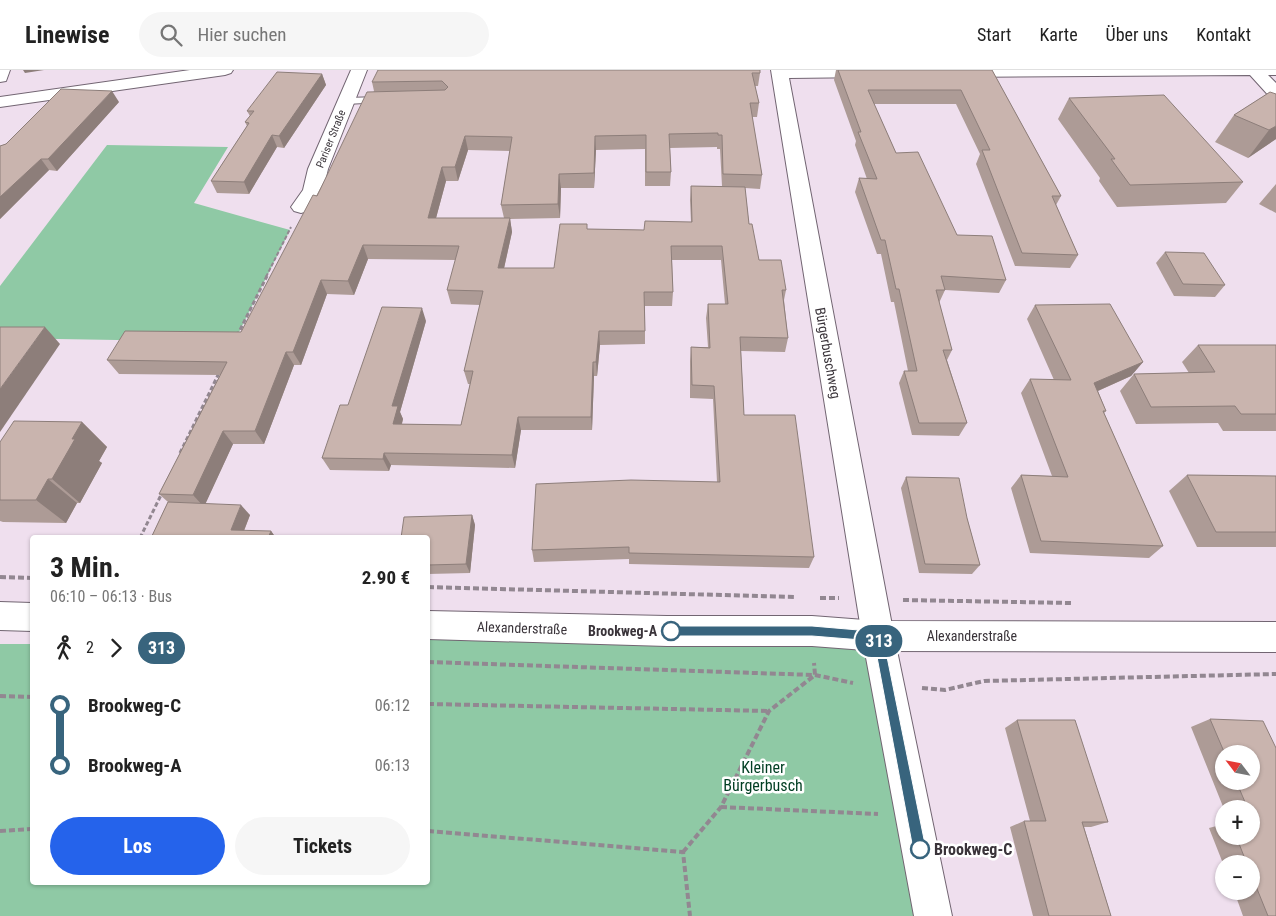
<!DOCTYPE html>
<html lang="de">
<head>
<meta charset="utf-8">
<style>
	:root { --surface:#fff; --page:#f6f6f6; --text:#222; --muted:#767676; --line:#e0e0e0; --accent:#2563eb }
	body { margin:0; font-family:"Roboto Condensed",sans-serif; background:var(--page); color:var(--text); height:100vh; display:flex; flex-direction:column; font-size:19px; white-space:nowrap }
	* { box-sizing:border-box; margin:0 }
	p { font-size:16px; color:var(--muted) }
	.icon { flex:none; width:28px; height:28px; fill:none; stroke:currentColor; stroke-width:2; stroke-linecap:round; stroke-linejoin:round }
	.map { position:relative; flex:1; overflow:hidden }
	.drawer { position:absolute; left:30px; top:465px; width:400px; height:350px; display:flex; flex-direction:column; background:var(--surface); border-radius:5px; box-shadow:0 1px 4px #0004 }
	.drawer>* { flex:none }
	.badge { padding:0 10px; border-radius:16px; font-size:18px; line-height:32px }
	.needle { width:32px; rotate:302deg }
	.fabs { position:absolute; left:1215px; top:675px; display:grid; gap:10px }
	.fabs a { display:grid; place-items:center; width:45px; height:45px; border-radius:50%; background:var(--surface); box-shadow:0 1px 4px #0004; font-size:25px }
	.map>.badge { position:absolute; translate:-50% -50%; box-shadow:0 0 0 2px #fff }
	.legs { display:flex; align-items:center; gap:8px; height:55px; padding:0 20px; font-size:16px }
	.legs p { margin-inline-start:auto }
	.summary { display:flex; align-items:center; justify-content:space-between; height:85px; padding:0 20px }
	h1 { font-size:28px; font-weight:700; line-height:38px }
	.cta { display:flex; gap:10px; margin-top:auto; padding:10px 20px }
	.cta a { flex:1; height:58px; border-radius:30px; background:var(--accent); color:#fff; font-size:20px; font-weight:700; line-height:58px; text-align:center }
	.cta a+a { background:var(--page); color:var(--text) }
	ul { padding:0 20px; list-style:none }
	li { display:flex; align-items:center; gap:18px; height:60px; font-size:19px }
	li i { display:grid; place-items:center; width:8px; height:100%; margin:0 6px; background:currentColor }
	li i::after { content:''; width:12px; height:12px; margin:-6px; border:4px solid; border-radius:50%; background:var(--surface) }
	li p { margin-inline-start:auto }
	li:first-child i { background:linear-gradient(#0000 50%,currentColor 0) }
	li:last-child i { background:linear-gradient(currentColor 50%,#0000 0) }
	header { display:flex; align-items:center; gap:30px; box-sizing:border-box; height:70px; padding:0 25px; background:var(--surface); border-bottom:1px solid var(--line) }
	header strong { font-size:24px }
	nav { display:flex; gap:28px; margin-inline-start:auto; font-size:18px }
	.search { width:350px; height:45px; background:var(--page); display:flex; align-items:center; gap:12px; box-sizing:border-box; padding:0 18px; border-radius:28px; color:var(--muted); font-size:19px }
	.map>svg:first-child { display:block }
</style>
</head>
<body>
<header>
<strong>Linewise</strong>
<div class="search"><svg class="icon" aria-label="search" viewBox="0 0 24 24"><circle cx="10" cy="10" r="6"/><path d="M15 15l6 6"/></svg>Hier suchen</div>
<nav><a>Start</a><a>Karte</a><a>Über uns</a><a>Kontakt</a></nav>
</header>
<div class="map">
<svg width="1276" height="846" viewBox="0 0 1276 846">
	<rect width="100%" height="100%" fill="#efdfee"/>
	<g fill="#8fc9a5">
		<polygon points="107,75 228,77 194,133 290,160 234,272 0,268 0,216"/>
		<polygon points="878,566 933,846 0,846 0,574 32,574 32,812 428,812 428,570"/>
	</g>
	<g fill="none" stroke-linecap="round" stroke-linejoin="round">
		<defs>
			<polygon id="service" points="380,27 384,30 383,32 346,34 342,31 346,28"/>
			<g id="minor">
				<polygon points="0,0 10,0 6,11 0,12"/>
				<polygon points="190,0 233,0 231,3 225,5 0,37 0,27"/>
				<polygon points="351,0 367,0 328,99 323,120 308,141 301,143 294,141 291,137 303,120 308,99"/>
				<polygon points="771,0 879,0 880,2 878,5 872,7 789,8 894,566 952,846 914,846 862,566"/>
				<polygon points="948,0 1276,0 1276,5 1268,5 1276,13 1276,28 1270,27 1250,5 955,7 949,5 947,2"/>
			</g>
			<g id="secondary">
				<polygon points="0,532 32,533 32,561 0,560"/>
				<polygon points="428,541 667,546 812,546 878,551 1276,552 1276,582 878,581 812,576 667,576 428,569"/>
			</g>
		</defs>
		<use href="#service" stroke="#726572" stroke-width="2"/>
		<use href="#minor" stroke="#726572" stroke-width="2"/>
		<use href="#secondary" stroke="#726572" stroke-width="2"/>
		<polyline stroke="#928791" stroke-width="2" stroke-dasharray="4 2" stroke-linecap="butt" points="266,207 291,157"/>
		<g stroke="#928791" stroke-width="3" stroke-dasharray="4.5 2.5" stroke-linecap="butt">
			<polyline points="237,266 267,206"/>
			<polyline points="180,383 219,303"/>
			<polyline points="140,468 162,423"/>
		</g>
		<g stroke="#928791" stroke-width="4" stroke-dasharray="6 3" stroke-linecap="butt">
			<polyline points="0,507 32,508"/>
			<polyline points="428,517 794,527"/>
			<polyline points="820,528 839,528"/>
			<polyline points="903,530 1072,533"/>
			<polyline points="428,592 815,605 853,613"/>
			<polyline points="922,618 945,620 984,611 1276,604"/>
			<polyline points="0,626 32,627"/>
			<polyline points="428,634 769,641"/>
			<polyline points="721,737 878,744"/>
			<polyline points="0,761 32,759"/>
			<polyline points="428,761 683,782 690,846"/>
			<polyline points="683,782 721,737 769,641 815,605 814,593"/>
		</g>
		<use href="#service" fill="#fff" fill-rule="evenodd"/>
		<use href="#minor" fill="#fff" fill-rule="evenodd"/>
		<use href="#secondary" fill="#fff" fill-rule="evenodd"/>
	</g>
	<g fill="#ad9b96" fill-rule="evenodd">
		<polygon points="836,0 992,0 1061,126 1056,135 1078,185 1070,198 1015,196 976,94 980,84 956,34 874,34 896,83 957,165 1006,210 999,223 945,220 939,233 952,280 947,290 967,353 959,366 912,365 899,313 904,301 908,301 894,232 891,232 881,184 877,184 855,122 859,108 867,109 855,75 856,71 834,10"/>
		<path d="M760,3L758,16H755L759,33L757,47H752L762,105L760,119L745,118L749,154L759,190L786,220L784,230L788,268L785,282L741,281L744,345L814,487L809,498L629,494V489L534,492L532,480L717,412L713,329L690,328V291L691,277H708L706,248L708,234H725L721,190H672L673,222L672,236H645V274L600,275L597,306H594L592,360H521L515,398L391,395L389,401L330,400L322,388L348,335L426,251L400,342L403,349L402,354L461,355L470,314H468L464,301L480,235L451,234L447,220L456,190L368,189L354,225L327,224L301,295H294L264,374H233L205,434L250,445L244,461H271L276,468H151L168,432L159,424L220,305L119,304L107,290L241,262L374,21L372,12ZM717,77V79H720L722,116H691L690,130L691,152L644,160L588,159L554,198H504L512,162L510,149L560,148L561,118H594L596,80L645,79V116H670L671,102L670,78ZM468,80L510,81L501,135L504,148H436L446,111H458Z"/>
		<polygon points="322,4 326,15 284,78 277,77 249,124 217,123 211,111 247,56 245,52 250,46 247,41"/>
		<polygon points="1270,22 1276,69 1248,88 1215,72 1234,45"/>
		<polygon points="1069,28 1243,112 1226,133 1117,137 1099,111 1100,108 1058,49"/>
		<polygon points="119,32 57,101 49,100 0,149 0,76"/>
		<polygon points="1276,114 1276,143 1259,134"/>
		<polygon points="1165,182 1225,215 1215,227 1174,226 1156,193"/>
		<polygon points="1035,235 1143,292 1131,306 1098,321 1106,341 1104,343 1163,476 1149,488 1030,483 1011,418 1021,405 1052,406 1021,323 1030,309 1054,310 1027,249"/>
		<polygon points="1198,275 1276,275 1276,361 1223,361 1218,353 1136,354 1120,321 1134,304 1189,303 1182,292"/>
		<polygon points="82,352 107,377 99,391 102,393 80,433 77,433 66,453 3,452 0,451 0,372"/>
		<polygon points="1187,405 1276,406 1276,477 1197,477 1169,421"/>
		<polygon points="906,407 967,448 980,495 972,504 919,503 901,418"/>
		<polygon points="472,445 475,455 470,503 428,504 428,468"/>
		<path d="M1210,649L1276,678V846H1243L1234,821H1251V794H1224V796L1209,758L1224,754V766H1251V739H1224L1191,657ZM1224,684H1251V711H1224Z"/>
		<polygon points="1017,650 1108,752 1091,757 1084,757 1111,846 1033,846 1010,757 1024,751 1030,751 1005,658"/>
	</g>
	<g fill="#8d7e7a">
		<polygon points="23,0 44,0 25,3"/>
		<polygon points="322,4 326,15 284,78 279,66"/>
		<polygon points="112,21 119,32 57,101 48,89"/>
		<polygon points="1276,56 1276,69 1248,88 1269,60"/>
		<polygon points="272,65 277,77 249,124 244,112"/>
		<polygon points="465,66 468,80 458,111 455,97"/>
		<polygon points="595,66 596,80 594,118 594,103"/>
		<polygon points="41,89 49,100 0,149 0,127"/>
		<polygon points="442,97 446,111 432,163 428,148"/>
		<polygon points="559,104 561,118 560,148 558,134"/>
		<polygon points="510,148 512,162 501,212 498,198"/>
		<polygon points="363,175 368,189 354,225 348,211"/>
		<polygon points="321,210 327,224 301,295 293,282"/>
		<polygon points="422,238 426,251 400,342 403,349 398,367 393,354 392,336"/>
		<polygon points="45,257 60,274 0,362 0,319"/>
		<polygon points="599,261 600,275 597,306 596,292"/>
		<polygon points="286,282 294,295 264,374 255,361"/>
		<polygon points="593,292 594,306 592,360 591,347"/>
		<polygon points="1143,292 1131,306 1084,327 1094,313"/>
		<polygon points="518,347 521,360 515,398 512,385"/>
		<polygon points="82,352 107,377 99,391 102,393 80,433 52,409 72,369"/>
		<polygon points="223,361 233,374 204,437 193,425"/>
		<polygon points="384,383 391,395 389,401 383,389"/>
		<polygon points="48,409 77,433 66,453 36,430"/>
		<polygon points="241,435 250,445 241,468 231,460"/>
		<polygon points="472,445 475,455 470,503 466,494"/>
		<polygon points="271,461 276,468 268,468"/>
	</g>
	<g fill="#c9b4ae" stroke="#8d7e7a">
		<polygon points="378,0 760,0 760,3 752,3 759,33 750,33 762,105 723,104 722,65 718,65 718,63 669,64 671,102 646,102 646,65 595,66 594,103 559,104 558,134 501,135 512,67 465,66 455,97 442,97 428,148 510,148 498,198 554,198 560,154 587,154 587,159 644,160 645,151 692,152 691,116 745,117 749,154 752,154 759,190 781,190 786,220 782,220 788,268 740,267 744,345 795,345 814,487 629,483 629,477 532,480 536,414 631,410 720,412 714,316 692,315 691,277 710,278 708,234 728,234 722,176 671,176 673,222 644,222 645,261 599,261 596,292 593,292 591,347 518,347 512,385 384,383 383,389 322,388 340,335 348,335 382,237 422,238 392,336 398,336 393,354 461,355 473,301 464,301 483,221 447,220 459,176 363,175 348,211 321,210 293,282 286,282 255,361 223,361 193,425 159,424 227,292 107,290 125,261 241,262 313,125 317,126 367,22 445,20 448,17 442,11 372,12"/>
		<polygon points="838,0 992,0 1061,126 1052,126 1078,185 1022,183 982,80 990,80 961,20 868,20 896,83 918,82 957,165 992,166 1006,210 941,206 945,220 936,220 952,280 943,280 967,353 919,353 904,301 917,301 899,219 896,219 885,170 881,170 859,108 877,109 858,62 861,62"/>
		<polygon points="277,2 322,4 279,66 272,65 244,112 211,111 249,53 245,52 254,41 247,41"/>
		<polygon points="61,19 112,21 48,89 41,89 0,127 0,76 6,74"/>
		<polygon points="1270,22 1276,24 1276,56 1269,60 1234,45"/>
		<polygon points="1164,25 1243,112 1130,115 1111,89 1115,89 1069,28"/>
		<polygon points="1165,182 1204,183 1225,215 1183,214"/>
		<polygon points="1110,234 1143,292 1094,313 1106,341 1103,341 1163,476 1041,471 1021,405 1068,407 1030,309 1071,310 1035,235"/>
		<polygon points="0,257 45,257 0,319"/>
		<polygon points="1198,275 1276,275 1276,344 1241,344 1235,336 1151,337 1134,304 1215,302"/>
		<polygon points="14,351 82,352 72,369 75,369 52,409 48,409 36,430 0,430 0,372"/>
		<polygon points="1187,405 1276,406 1276,462 1216,462"/>
		<polygon points="906,407 959,408 967,448 980,495 925,494"/>
		<polygon points="168,432 241,435 231,460 271,461 268,468 151,468"/>
		<polygon points="472,445 466,494 428,495 428,468 401,468 404,447"/>
		<polygon points="1210,649 1263,651 1276,678 1276,846 1268,846 1251,804 1251,794 1247,794 1236,766 1251,766 1251,753 1254,753 1251,746 1251,739 1248,739 1236,711 1251,711 1251,684 1225,684"/>
		<polygon points="1017,650 1075,650 1108,752 1082,752 1111,846 1049,846 1024,751 1046,751"/>
	</g>
	<polygon fill="#38647d" stroke="#fff" points="671,556 812,556 882,562 926,779 924,784 920,786 915,784 913,779 874,571 812,566 671,566 668,565 666,561 668,557"/>
	<g fill="#fff" stroke="#38647d" stroke-width="2.5">
		<circle cx="671" cy="561" r="9"/>
		<circle cx="920" cy="779" r="9"/>
	</g>
	<g text-anchor="middle" dominant-baseline="central" stroke-width="5" stroke-linejoin="round" paint-order="stroke">
		<g font-size="11" fill="#3a343a" stroke="#fff">
			<text transform="translate(331 69) rotate(-68)">Pariser Straße</text>
		</g>
		<g font-size="14" fill="#3a343a" stroke="#fff">
			<text transform="translate(828 283) rotate(80)">Bürgerbuschweg</text>
			<text transform="translate(522 558) rotate(2)">Alexanderstraße</text>
			<text x="972" y="566">Alexanderstraße</text>
		</g>
		<g font-size="14" font-weight="bold" fill="#3a343a" stroke="#fff" text-anchor="end">
			<text x="657" y="561">Brookweg-A</text>
		</g>
		<g font-size="16" fill="#003e22" stroke="#fff">
			<text x="763" y="697">Kleiner<tspan x="763" dy="18">Bürgerbusch</tspan></text>
		</g>
		<g font-size="16" font-weight="bold" fill="#3a343a" stroke="#fff" text-anchor="start">
			<text x="934" y="779">Brookweg-C</text>
		</g>
	</g>
</svg>
<div class="fabs">
<a><svg class="needle" viewBox="-14 -14 28 28"><path d="M0-13l5 13h-10z" fill="#e53935"/><path d="M0 13l5-13h-10z" fill="#767676"/></svg></a>
<a>+</a>
<a>−</a>
</div>
<b class="badge" style="left:879px;top:571px;background:#38647d;color:#fff">313</b>
<section class="drawer">
<div class="summary"><div><h1>3 Min.</h1><p>06:10 – 06:13 · Bus</p></div><b>2.90 €</b></div>
<div class="legs"><svg class="icon" aria-label="walk" viewBox="0 0 24 24"><circle cx="13" cy="4" r="2"/><path d="M13 8l-2 6 4 7M11 14l-3 7M7 12l3-4h3l4 4"/></svg>2<svg class="icon" aria-label="forward" viewBox="0 0 24 24"><path d="M9 5l7 7-7 7"/></svg><b class="badge" style="background:#38647d;color:#fff">313</b></div>
<ul>
<li><i style="color:#38647d"></i><b>Brookweg-C</b><p>06:12</p></li>
<li><i style="color:#38647d"></i><b>Brookweg-A</b><p>06:13</p></li>
</ul>
<div class="cta"><a>Los</a><a>Tickets</a></div>
</section>
</div>
</body>
</html>
